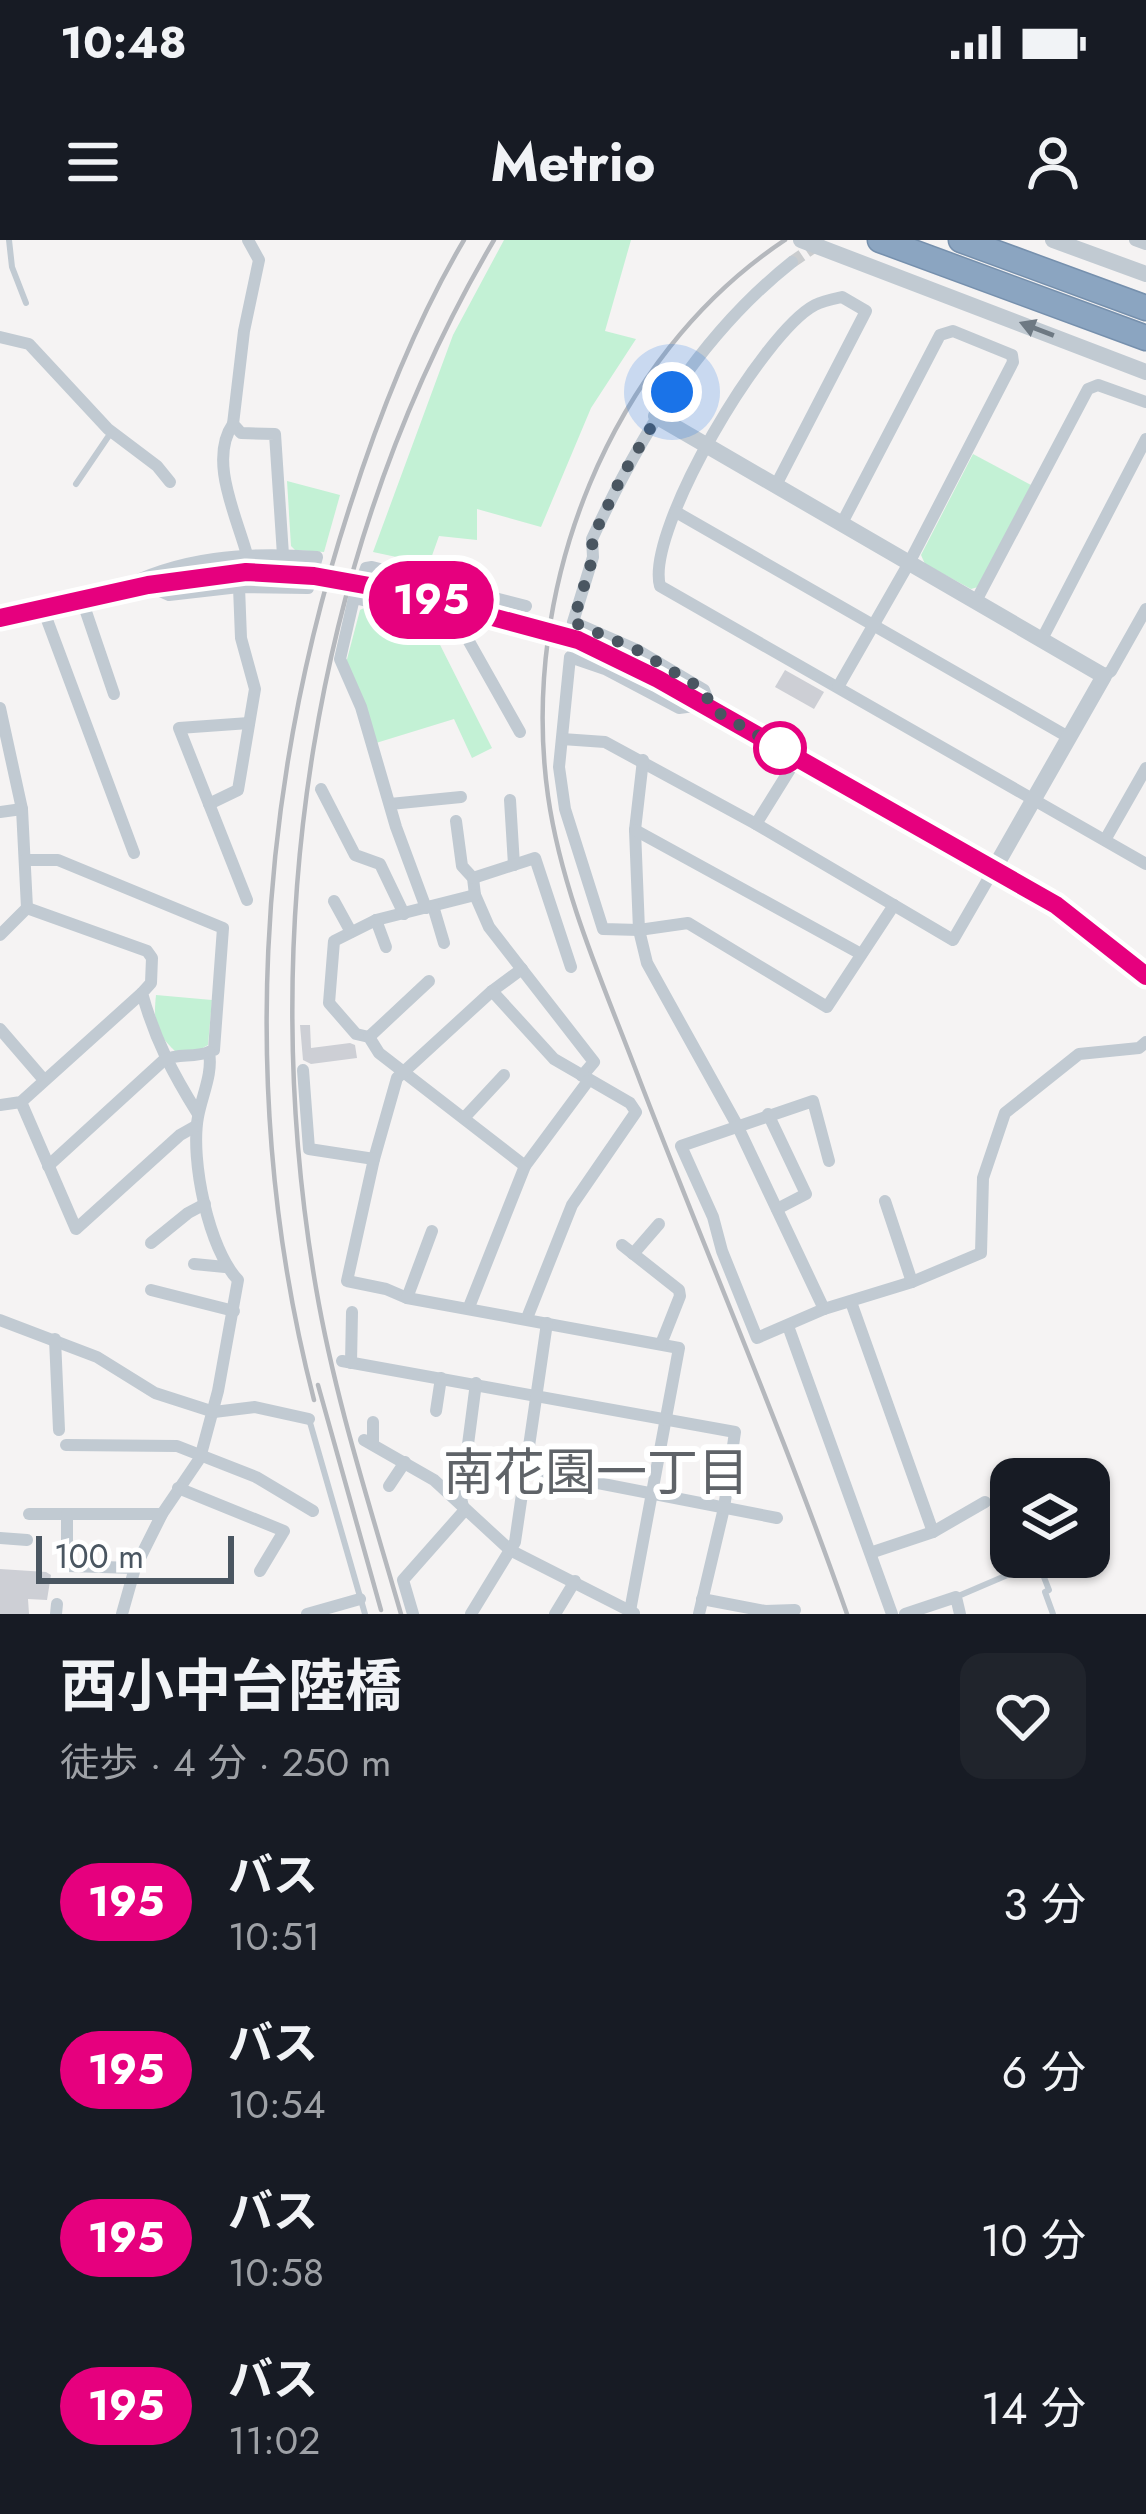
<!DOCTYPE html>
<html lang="ja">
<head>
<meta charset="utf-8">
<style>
	:root { --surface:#171b24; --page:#20242c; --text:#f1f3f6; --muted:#9ea1a6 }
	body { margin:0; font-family:Jost,"Noto Sans JP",sans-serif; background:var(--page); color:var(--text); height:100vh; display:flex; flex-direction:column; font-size:45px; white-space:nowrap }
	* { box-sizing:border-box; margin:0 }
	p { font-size:39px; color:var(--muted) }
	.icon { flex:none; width:66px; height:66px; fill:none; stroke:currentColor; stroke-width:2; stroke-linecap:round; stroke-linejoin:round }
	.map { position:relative; height:1374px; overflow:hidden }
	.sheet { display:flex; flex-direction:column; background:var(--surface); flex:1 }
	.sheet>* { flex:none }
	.badge { padding:0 24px; border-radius:39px; font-size:42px; line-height:78px }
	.buttons { position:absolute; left:990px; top:1218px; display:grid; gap:24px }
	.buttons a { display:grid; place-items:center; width:120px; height:120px; border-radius:24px; background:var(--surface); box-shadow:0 3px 9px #0004; font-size:60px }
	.scale { position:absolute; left:36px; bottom:30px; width:198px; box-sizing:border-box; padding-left:12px; border:6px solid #4a5661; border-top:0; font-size:33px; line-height:42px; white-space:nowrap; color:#4a5661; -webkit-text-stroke:9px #fff; paint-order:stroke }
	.you { position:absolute; width:60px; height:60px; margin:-30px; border:9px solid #fff; border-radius:50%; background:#1a73e8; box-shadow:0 0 0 18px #1a73e833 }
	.map>.badge { position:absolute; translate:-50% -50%; box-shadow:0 0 0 6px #fff }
	.round { display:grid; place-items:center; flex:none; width:126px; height:126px; border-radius:24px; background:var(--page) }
	.overview { display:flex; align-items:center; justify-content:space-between; height:204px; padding:0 60px }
	h1 { font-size:57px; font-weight:700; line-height:90px }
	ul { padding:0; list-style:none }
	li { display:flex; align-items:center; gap:36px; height:168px; padding:0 60px }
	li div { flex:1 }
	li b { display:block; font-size:45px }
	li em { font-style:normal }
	li .badge { min-width:132px; font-weight:700; text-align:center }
	.status { display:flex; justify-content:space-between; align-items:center; height:84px; padding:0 60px; background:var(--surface); direction:ltr }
	.status svg { height:33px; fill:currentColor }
	header { display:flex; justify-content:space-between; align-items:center; height:156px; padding:0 60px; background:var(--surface); font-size:54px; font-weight:700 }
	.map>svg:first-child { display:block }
</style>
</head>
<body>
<div class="status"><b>10:48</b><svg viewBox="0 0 49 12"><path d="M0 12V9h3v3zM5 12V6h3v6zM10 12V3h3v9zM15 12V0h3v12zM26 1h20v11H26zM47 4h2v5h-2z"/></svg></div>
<header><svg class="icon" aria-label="menu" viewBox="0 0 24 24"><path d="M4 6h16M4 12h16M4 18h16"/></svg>Metrio<svg class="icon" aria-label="person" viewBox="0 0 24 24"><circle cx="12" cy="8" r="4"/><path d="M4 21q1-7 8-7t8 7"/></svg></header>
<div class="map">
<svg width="1146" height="1374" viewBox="0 0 1146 1374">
	<rect width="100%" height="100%" fill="#f5f3f3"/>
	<g fill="#c3f1d5">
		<polygon points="504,0 631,0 605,91 636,99 591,168 541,287 477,269 477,300 439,296 429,324 373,312 453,95"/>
		<polygon points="973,214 1031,245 978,347 971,349 925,324 921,315"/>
		<polygon points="287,241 340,255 324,312 295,310 291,306"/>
		<polygon points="370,365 427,379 492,508 472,518 454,479 376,503 346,423 360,370"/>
		<path d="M156,755L212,760L208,805L194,813L176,812C156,793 153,783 156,755Z"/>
	</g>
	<g fill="#cdcfd5">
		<polygon points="785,430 824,452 814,469 775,447"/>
		<polygon points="300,785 310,785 311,808 350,803 355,805 357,818 311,824 303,820"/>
		<polygon points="0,1329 46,1332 51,1335 47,1360 28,1359 29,1374 0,1374"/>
	</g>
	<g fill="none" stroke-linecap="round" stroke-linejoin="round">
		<polyline stroke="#caccce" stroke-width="12" stroke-dasharray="12 6" stroke-linecap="butt" points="792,22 824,0"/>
		<defs>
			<g id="motorway">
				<polyline points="880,0 1146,98"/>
				<polyline points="961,0 1146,68"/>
			</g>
		</defs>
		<use href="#motorway" stroke="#7690ad" stroke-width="27"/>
		<g stroke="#c1cad2" stroke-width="6">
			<polyline points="9,0 12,27 26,63"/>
			<polyline points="76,244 110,194"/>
			<polyline points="309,1179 365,1374"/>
			<polyline points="956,1357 1038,1322 1049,1350 1045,1352 1053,1374"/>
		</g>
		<g stroke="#c1cad2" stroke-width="12">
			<polyline points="248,0 259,20 244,91 233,184 241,193 275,194 283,315"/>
			<polyline points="1135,0 1146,4"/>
			<polyline points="0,97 29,104 108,189 157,226 170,242"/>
			<path d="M233,184C208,220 237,277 247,315"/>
			<path d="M776,245L866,71L842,57C833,59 823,61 815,65C763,92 645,291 660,346L1146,624"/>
			<polyline points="676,272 1070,498"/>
			<path d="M117,350C180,316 247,312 317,317L308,348L239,347L169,355L149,346"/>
			<polyline points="357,352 366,328 372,327 526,366"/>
			<polyline points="82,360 114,454"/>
			<polyline points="976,361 1088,149 1098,145 1146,162"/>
			<polyline points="43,369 134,613"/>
			<polyline points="1042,399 1146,199"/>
			<polyline points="1104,436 1111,431 1146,369"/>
			<polyline points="838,447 909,323 1013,122 1012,115 953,91 940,95 842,283"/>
			<polyline points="702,465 679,468 605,429 570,417 559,527 565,569 603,689 639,690 688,683 827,767 894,665"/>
			<polyline points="0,468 22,569 27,668 0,695"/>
			<path d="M711,468L704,450L637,410L573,382L593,317L592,299C641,194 700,95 792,22"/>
			<polyline points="562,499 605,502 756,584 797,518"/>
			<polyline points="643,520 635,590 639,690 647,723 737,885 824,1069"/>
			<polyline points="321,549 355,615 380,624 404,674"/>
			<polyline points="510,560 514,625"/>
			<polyline points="209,564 238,550 255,449 241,398 239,347"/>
			<polyline points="390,564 461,557"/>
			<polyline points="0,572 22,569"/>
			<polyline points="456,581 462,626 473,638 475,655 489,687 594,822 582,836"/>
			<polyline points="756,584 953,700 994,629"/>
			<polyline points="635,590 861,714"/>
			<polyline points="1105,600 1146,528"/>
			<path d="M25,620H58L223,688L214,810L209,812C213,834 202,855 198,877C190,920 209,1010 238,1040L218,1151L200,1218L162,1274L135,1328L122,1374"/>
			<polyline points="473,638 535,618 571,727"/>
			<polyline points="475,655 376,680 334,701 329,763 356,794 369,797 379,813 525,926"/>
			<polyline points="247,660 179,488 249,483"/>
			<polyline points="334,661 351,692"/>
			<polyline points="433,666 444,703"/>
			<path d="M27,668L147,711L152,718L151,743L142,753C155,800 173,834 198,874"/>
			<polyline points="426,668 396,587 361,467 340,419 354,358 458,382 520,492"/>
			<polyline points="376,680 386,707"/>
			<polyline points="522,729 492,751 397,838 374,919 347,1041 386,1049 407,1058 679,1108 630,1371"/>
			<polyline points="492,751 554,819 630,863 636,872 572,965 527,1078"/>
			<polyline points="0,789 44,840"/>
			<polyline points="369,797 429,741"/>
			<polyline points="303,830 309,909 374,919"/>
			<polyline points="21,862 76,989 180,895 196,886"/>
			<polyline points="0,865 21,862 142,753"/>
			<polyline points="768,874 806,954 777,969"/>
			<polyline points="464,878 504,835"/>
			<polyline points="829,921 813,861 681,906 713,977 722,1011 757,1098 824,1069 912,1042 981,1013 983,938 1005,873 1079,814 1139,808 1146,802"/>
			<path d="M48,926L164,820C178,813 193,818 209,812"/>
			<polyline points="885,961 912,1042"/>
			<polyline points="151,1003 188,973 205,964"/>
			<polyline points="622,1005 679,1050 680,1056 661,1104"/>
			<polyline points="633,1014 659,984"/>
			<polyline points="194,1024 225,1027"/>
			<polyline points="151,1050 234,1071"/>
			<polyline points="407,1058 432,991"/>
			<polyline points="851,1062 933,1292"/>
			<polyline points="469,1067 525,926 588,841"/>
			<polyline points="0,1080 97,1117 155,1153 214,1172 255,1167 309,1179"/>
			<polyline points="788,1086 892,1374"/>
			<polyline points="55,1099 59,1190"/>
			<polyline points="342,1121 735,1192 724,1268 699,1374"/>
			<polyline points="351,1123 352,1072"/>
			<polyline points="436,1171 441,1138"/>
			<polyline points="364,1200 434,1240 510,1310 634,1373"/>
			<polyline points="373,1204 373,1182"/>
			<polyline points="66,1205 177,1206 256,1237 313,1271"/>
			<polyline points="526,1229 777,1278"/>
			<polyline points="389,1246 405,1222"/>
			<polyline points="178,1248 284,1291 260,1331"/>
			<polyline points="29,1274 162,1274"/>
			<polyline points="67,1274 67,1326 135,1328"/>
			<polyline points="0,1298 27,1300"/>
			<polyline points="873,1312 933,1292 985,1262"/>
			<polyline points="702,1359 765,1371 795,1370"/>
			<polyline points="56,1374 57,1364"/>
			<polyline points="307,1374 360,1359"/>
			<polyline points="413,1374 403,1340 464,1271 461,1258 476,1143"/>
			<polyline points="471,1374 515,1302 547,1083"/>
			<polyline points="555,1374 575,1341"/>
			<polyline points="905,1374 956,1357 960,1374"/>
		</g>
		<g stroke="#c1cad2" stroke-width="16">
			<polyline points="801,0 1146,132"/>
			<polyline points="1053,0 1146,34"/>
			<polyline points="656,176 1104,436 994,629"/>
			<polyline points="0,378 159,345"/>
			<polyline points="687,455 1056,665 1146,736"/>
		</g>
		<use href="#motorway" stroke="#8ba5c1" stroke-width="24"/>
		<g stroke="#b5b8bd" stroke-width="4.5">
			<path d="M785,0C609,117 519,349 548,556C562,654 605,748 640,841C708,1018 784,1194 847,1374"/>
			<polyline points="318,1145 381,1370"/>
			<path d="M314,1160C238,865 256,555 350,266C379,175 415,83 464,0"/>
			<path d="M401,1374C370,1266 335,1159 316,1048C255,694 311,312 494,0"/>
		</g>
		<polyline stroke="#c1cad2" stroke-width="16" points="159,345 246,332 314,336 392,350 578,399 687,455"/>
	</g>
	<defs><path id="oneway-solid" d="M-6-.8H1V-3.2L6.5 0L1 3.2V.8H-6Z" transform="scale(3)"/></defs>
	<use fill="#6e7983" href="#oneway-solid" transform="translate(1037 89) rotate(-159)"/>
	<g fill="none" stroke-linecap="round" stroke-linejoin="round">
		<defs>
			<polyline id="line" points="0,378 148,345 246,332 314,336 392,350 578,400 658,439 1056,665 1146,736"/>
		</defs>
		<use href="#line" stroke="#fff" stroke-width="27"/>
		<use href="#line" stroke="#e6007e" stroke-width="18"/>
		<polyline stroke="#4a5661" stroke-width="12" stroke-dasharray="0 21.6" points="672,152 622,236 592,299 593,317 573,382 637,410 704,450 712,469 780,508"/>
	</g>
	<circle fill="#fff" stroke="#e6007e" stroke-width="6" cx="780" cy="508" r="24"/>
	<g text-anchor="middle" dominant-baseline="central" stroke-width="12" stroke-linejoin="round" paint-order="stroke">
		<g font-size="51" fill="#5f6368" stroke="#fff">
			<text x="596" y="1232">南花園一丁目</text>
		</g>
	</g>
</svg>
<div class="buttons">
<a><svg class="icon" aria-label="layers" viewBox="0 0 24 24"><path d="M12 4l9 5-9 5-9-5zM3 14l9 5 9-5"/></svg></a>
</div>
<div class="scale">100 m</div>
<div class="you" style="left:672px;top:152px"></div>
<b class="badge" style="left:431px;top:360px;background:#e6007e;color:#fff">195</b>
</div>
<section class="sheet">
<div class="overview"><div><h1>西小中台陸橋</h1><p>徒歩 · 4 分 · 250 m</p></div><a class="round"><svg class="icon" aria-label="heart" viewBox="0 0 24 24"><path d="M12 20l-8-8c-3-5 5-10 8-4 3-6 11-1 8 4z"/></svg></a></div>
<ul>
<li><span class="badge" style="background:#e6007e;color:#fff">195</span><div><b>バス</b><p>10:51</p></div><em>3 分</em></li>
<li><span class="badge" style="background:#e6007e;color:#fff">195</span><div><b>バス</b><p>10:54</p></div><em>6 分</em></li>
<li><span class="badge" style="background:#e6007e;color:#fff">195</span><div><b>バス</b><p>10:58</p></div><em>10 分</em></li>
<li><span class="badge" style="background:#e6007e;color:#fff">195</span><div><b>バス</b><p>11:02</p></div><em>14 分</em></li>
</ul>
</section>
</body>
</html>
